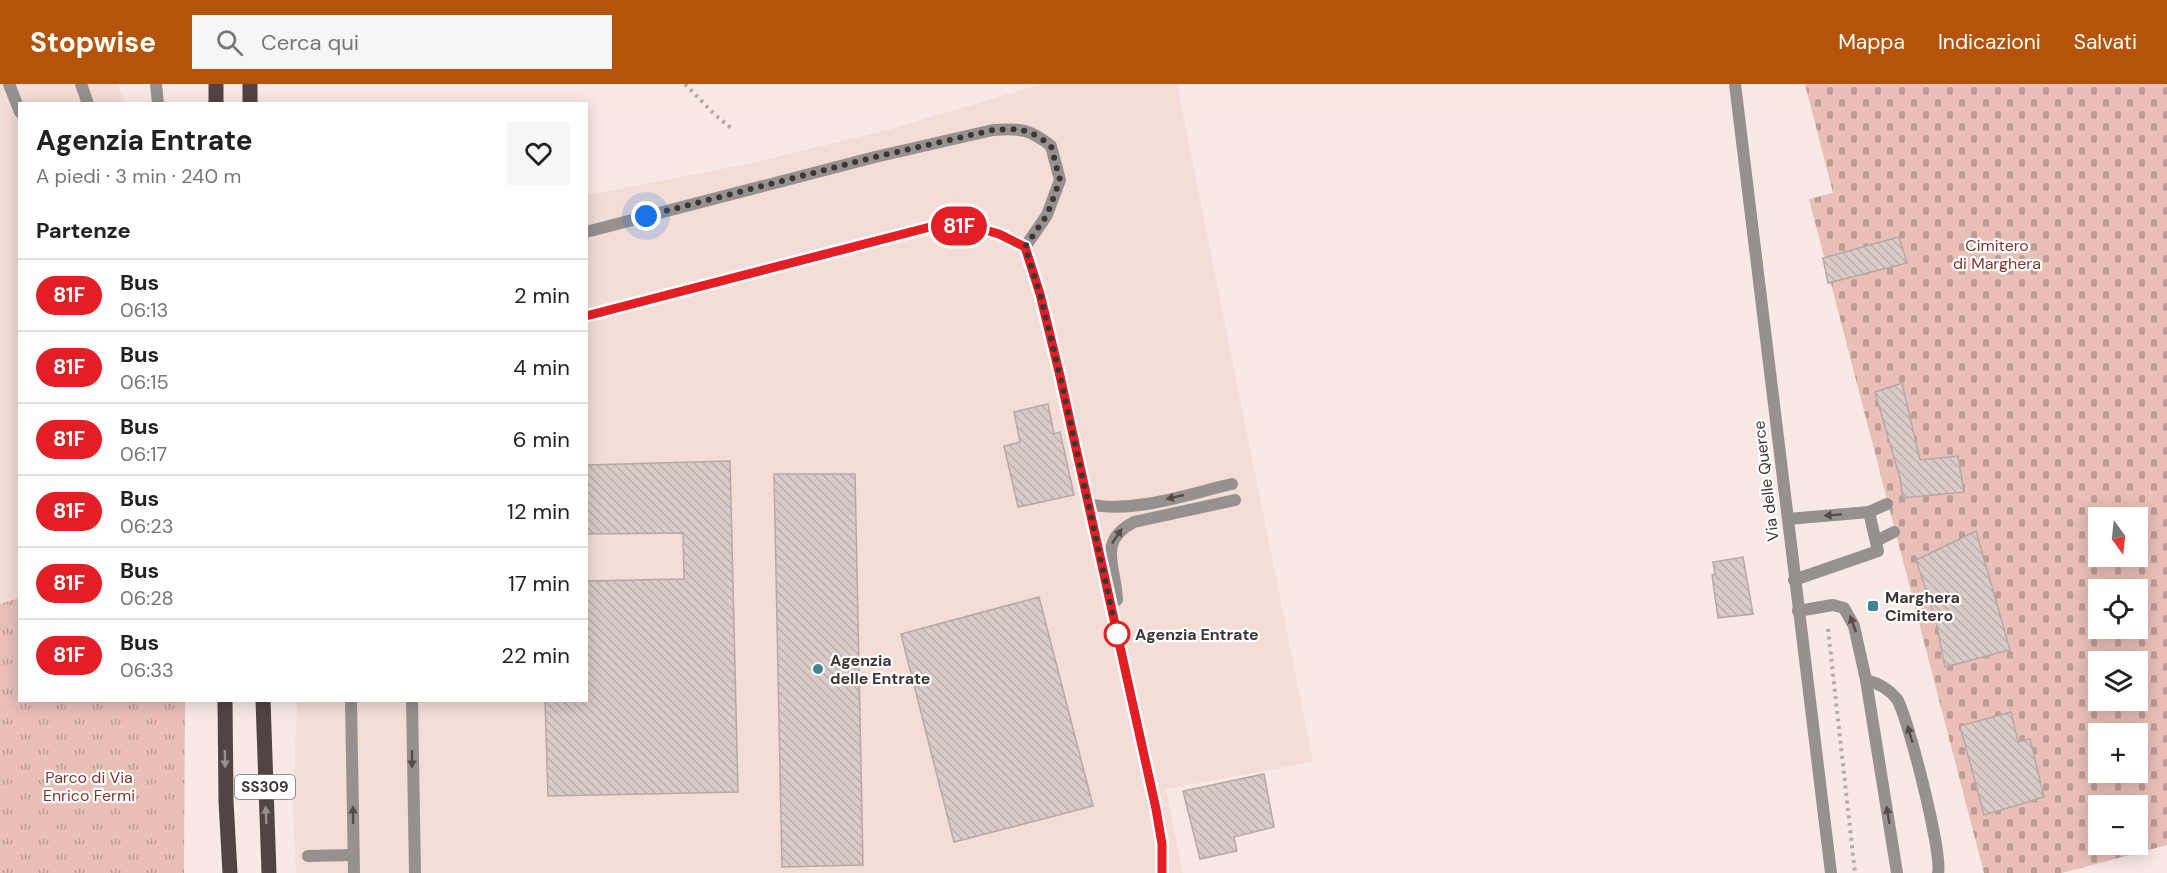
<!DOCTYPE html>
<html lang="it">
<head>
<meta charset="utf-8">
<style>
	:root { --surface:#fff; --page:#f6f6f6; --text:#222; --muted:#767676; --line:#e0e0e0; --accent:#b45309 }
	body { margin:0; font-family:"DM Sans",sans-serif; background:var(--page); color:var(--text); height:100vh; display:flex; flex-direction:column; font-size:22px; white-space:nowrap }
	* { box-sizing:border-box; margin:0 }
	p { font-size:20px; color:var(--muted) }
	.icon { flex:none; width:33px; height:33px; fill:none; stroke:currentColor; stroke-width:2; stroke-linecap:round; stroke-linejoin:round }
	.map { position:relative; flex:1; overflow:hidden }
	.side { position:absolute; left:18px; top:18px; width:570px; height:600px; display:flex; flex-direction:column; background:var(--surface); border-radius:0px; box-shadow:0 3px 15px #0003 }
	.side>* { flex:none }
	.badge { padding:0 12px; border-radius:20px; font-size:21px; line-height:39px }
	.needle { width:39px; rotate:165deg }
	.tools { position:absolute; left:2088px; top:423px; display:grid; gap:12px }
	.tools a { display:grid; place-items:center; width:60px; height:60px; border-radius:0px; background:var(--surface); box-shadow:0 3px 15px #0003; font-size:30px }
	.you { position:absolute; width:30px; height:30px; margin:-15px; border:4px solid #fff; border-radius:50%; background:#1a73e8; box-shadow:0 0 0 9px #1a73e833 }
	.map>.badge { position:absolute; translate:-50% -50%; box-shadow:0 0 0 3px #fff }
	h2 { padding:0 18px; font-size:22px; line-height:54px }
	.round { display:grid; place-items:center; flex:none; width:63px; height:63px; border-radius:0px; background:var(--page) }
	.head { display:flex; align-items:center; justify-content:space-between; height:102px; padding:0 18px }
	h1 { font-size:28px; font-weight:700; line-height:45px }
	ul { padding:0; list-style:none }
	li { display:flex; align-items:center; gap:18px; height:72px; padding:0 18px; border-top:2px solid var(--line) }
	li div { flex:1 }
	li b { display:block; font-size:22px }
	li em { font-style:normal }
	li .badge { min-width:66px; font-weight:700; text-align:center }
	header { display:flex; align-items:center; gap:36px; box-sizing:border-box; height:84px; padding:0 30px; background:var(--accent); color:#fff }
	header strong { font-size:28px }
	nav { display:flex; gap:33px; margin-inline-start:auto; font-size:21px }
	.search { width:420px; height:54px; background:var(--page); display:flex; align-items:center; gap:15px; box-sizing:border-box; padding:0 21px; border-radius:0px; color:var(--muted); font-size:22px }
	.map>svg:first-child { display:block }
</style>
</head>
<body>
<header>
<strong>Stopwise</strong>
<div class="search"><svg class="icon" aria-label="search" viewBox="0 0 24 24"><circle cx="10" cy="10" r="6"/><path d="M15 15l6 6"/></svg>Cerca qui</div>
<nav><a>Mappa</a><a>Indicazioni</a><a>Salvati</a></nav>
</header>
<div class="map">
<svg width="2167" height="789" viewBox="0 0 2167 789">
	<defs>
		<pattern id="cemetery-stones" width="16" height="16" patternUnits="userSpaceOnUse" patternTransform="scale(1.5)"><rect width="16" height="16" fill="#e9bfb8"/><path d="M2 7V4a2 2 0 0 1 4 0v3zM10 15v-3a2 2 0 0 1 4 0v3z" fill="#be9c96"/></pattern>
		<pattern id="park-tufts" width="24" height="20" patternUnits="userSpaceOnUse" patternTransform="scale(1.5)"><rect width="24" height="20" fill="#e9bfb8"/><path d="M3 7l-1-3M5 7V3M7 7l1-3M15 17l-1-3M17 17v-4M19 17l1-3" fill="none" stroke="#be9c96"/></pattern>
		<pattern id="building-back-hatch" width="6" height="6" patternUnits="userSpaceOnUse" patternTransform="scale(1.5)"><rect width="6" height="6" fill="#dacbc8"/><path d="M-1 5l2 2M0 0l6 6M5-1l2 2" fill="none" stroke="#bcafac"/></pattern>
	</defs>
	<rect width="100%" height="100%" fill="#f9e9e6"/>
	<g fill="#f4dcd7">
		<polygon points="0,0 118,0 125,19 20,20 20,514 0,520"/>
		<polygon points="1042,0 1177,0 1313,678 1166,705 1183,789 296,789 293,726 297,617 586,616 587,111 753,79 891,45"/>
	</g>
	<path fill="url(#cemetery-stones)" fill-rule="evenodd" d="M1805,0H2167V761L2062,789H1984L1809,115L1833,109ZM2098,434H2138V472H2098ZM2098,506H2138V544H2098ZM2098,578H2138V616H2098ZM2098,650H2138V688H2098ZM2098,722H2138V760H2098Z"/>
	<polygon fill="url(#park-tufts)" points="19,514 20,616 185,617 184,789 0,789 0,520"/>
	<g fill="url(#building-back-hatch)" stroke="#b7a8a5" stroke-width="1.5">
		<polygon points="1899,153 1907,179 1828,199 1823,174"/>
		<polygon points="1902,299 1920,376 1958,372 1964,408 1903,414 1900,394 1875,308"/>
		<polygon points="1048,320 1054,350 1060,348 1074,411 1018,423 1004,362 1020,358 1014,328"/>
		<polygon points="730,377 738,708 548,712 545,616 586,616 586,497 684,495 683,449 586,450 586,381"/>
		<polygon points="774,390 855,390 863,781 782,783"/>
		<polygon points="1976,447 2010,566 1945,583 1935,533 1916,476"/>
		<polygon points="1743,473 1753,530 1718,534 1712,491 1715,490 1713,478"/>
		<polygon points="1039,513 1093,722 954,758 901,550"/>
		<polygon points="2011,628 2018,658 2030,655 2044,713 1984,731 1960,642"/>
		<polygon points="1264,690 1274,743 1234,753 1237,767 1200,775 1183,707"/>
	</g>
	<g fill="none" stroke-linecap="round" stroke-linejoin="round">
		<g stroke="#b7aaa7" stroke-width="4" stroke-dasharray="3 4.5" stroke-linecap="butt">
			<polyline points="685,0 714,30 731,44"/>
			<polyline points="1828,545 1855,789"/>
		</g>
		<g stroke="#96908e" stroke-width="12">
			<polyline points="9,0 20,28"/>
			<polyline points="81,0 88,20"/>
			<path d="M586,148L875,73L993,46C1020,44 1030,45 1051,62L1060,96L1047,131L1025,163"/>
			<polyline points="586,232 929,143 968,141 999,150 1025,163 1040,210 1061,292 1156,725 1162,760 1162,789"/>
			<path d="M1089,420C1133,430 1188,410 1232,400"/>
			<polyline points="1869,428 1887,420"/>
			<polyline points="1788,435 1869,428 1878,467 1794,496"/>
			<polyline points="1876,457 1894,448"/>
			<path d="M1117,516C1116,482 1096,458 1134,438L1235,416"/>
			<polyline points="1798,527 1833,521 1844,524 1854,542 1866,596 1897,789"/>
			<path d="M1866,596C1878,599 1889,605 1897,615C1908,633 1943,771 1938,789"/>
			<polyline points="351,616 354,789"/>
			<polyline points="412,616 415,789"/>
			<polyline points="308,772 353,771"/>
		</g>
		<polyline stroke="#96908e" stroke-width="12" points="1735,0 1831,789"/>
		<polyline stroke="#96908e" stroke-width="12" points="156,0 158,20"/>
		<g stroke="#504543" stroke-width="15">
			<polyline points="216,0 216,20"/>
			<polyline points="250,0 250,20"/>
			<polyline points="225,616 226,717 230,789"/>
			<polyline points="263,616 269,789"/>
		</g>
	</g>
	<defs><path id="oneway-solid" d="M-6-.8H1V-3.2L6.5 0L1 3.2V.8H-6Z" transform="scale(1.5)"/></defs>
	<g fill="#534c4b">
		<use href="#oneway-solid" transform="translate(1175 413) rotate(167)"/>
		<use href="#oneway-solid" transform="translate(1833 431) rotate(176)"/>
		<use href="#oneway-solid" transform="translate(1117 452) rotate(-56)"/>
		<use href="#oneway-solid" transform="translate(1853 540) rotate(-110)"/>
		<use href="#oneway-solid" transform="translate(1910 650) rotate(-106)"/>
		<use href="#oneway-solid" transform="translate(412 675) rotate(90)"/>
		<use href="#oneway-solid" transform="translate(353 731) rotate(-91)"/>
		<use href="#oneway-solid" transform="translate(1888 731) rotate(-99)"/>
	</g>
	<g fill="#968f8e">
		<use href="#oneway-solid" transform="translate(225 675) rotate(89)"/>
		<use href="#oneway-solid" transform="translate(266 731) rotate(-92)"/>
	</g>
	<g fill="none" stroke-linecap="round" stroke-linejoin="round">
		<defs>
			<polyline id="line" points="586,232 930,143 968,141 999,150 1025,163 1040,210 1060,292 1156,725 1162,760 1162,789"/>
		</defs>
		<use href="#line" stroke="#fff" stroke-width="14"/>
		<use href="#line" stroke="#e31e24" stroke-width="9"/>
		<path stroke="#3d3635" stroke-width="6" stroke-dasharray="0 10.8" d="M646,132L875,73L993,46C1020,44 1030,45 1051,62L1060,96L1047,131L1025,163L1040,210L1060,292L1117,550"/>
	</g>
	<g fill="#408692" stroke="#fff" stroke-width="2">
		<rect x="1867" y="516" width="12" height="12" rx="3"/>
		<circle cx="818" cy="585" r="6"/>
	</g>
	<circle fill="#fff" stroke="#e31e24" stroke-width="3" cx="1117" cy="550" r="12"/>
	<g text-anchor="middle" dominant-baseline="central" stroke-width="4.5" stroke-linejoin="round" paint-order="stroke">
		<rect fill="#fff" stroke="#777272" stroke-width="1.5" x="235" y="691" width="60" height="24" rx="4.5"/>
		<g font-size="15" font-weight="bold" fill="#3d3635">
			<text x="265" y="703">SS309</text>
		</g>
		<g font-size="16" fill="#7e362b" stroke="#fff">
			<text x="1997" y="161">Cimitero<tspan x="1997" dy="18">di Marghera</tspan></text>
			<text x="89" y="693">Parco di Via<tspan x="89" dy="18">Enrico Fermi</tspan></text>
		</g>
		<g font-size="16" fill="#3d3635" stroke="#fff">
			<text transform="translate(1766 397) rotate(-97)">Via delle Querce</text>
		</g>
		<g font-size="16" font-weight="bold" fill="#3d3635" stroke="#fff" text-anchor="start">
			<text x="1885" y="513">Marghera<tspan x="1885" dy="18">Cimitero</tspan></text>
			<text x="830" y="576">Agenzia<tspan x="830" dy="18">delle Entrate</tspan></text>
		</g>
		<g font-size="16" font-weight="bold" fill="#3d3635" stroke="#fff" text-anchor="start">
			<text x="1135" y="550">Agenzia Entrate</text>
		</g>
	</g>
</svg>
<div class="tools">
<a><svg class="needle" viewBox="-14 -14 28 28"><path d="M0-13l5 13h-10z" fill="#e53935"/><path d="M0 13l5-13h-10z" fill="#767676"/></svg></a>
<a><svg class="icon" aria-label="locate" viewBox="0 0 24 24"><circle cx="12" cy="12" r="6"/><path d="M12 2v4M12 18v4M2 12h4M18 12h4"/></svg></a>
<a><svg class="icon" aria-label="layers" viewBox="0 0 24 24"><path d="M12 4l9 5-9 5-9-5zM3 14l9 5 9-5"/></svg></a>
<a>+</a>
<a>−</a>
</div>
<div class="you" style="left:646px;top:132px"></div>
<b class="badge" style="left:959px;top:142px;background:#e31e24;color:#fff">81F</b>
<section class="side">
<div class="head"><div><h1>Agenzia Entrate</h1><p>A piedi · 3 min · 240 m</p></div><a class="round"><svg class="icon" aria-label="heart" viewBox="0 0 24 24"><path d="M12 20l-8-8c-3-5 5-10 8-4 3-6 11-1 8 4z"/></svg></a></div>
<h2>Partenze</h2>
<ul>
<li><span class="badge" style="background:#e31e24;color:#fff">81F</span><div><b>Bus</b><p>06:13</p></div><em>2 min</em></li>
<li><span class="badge" style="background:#e31e24;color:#fff">81F</span><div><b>Bus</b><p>06:15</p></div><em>4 min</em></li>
<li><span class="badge" style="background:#e31e24;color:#fff">81F</span><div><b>Bus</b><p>06:17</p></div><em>6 min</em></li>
<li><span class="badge" style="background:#e31e24;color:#fff">81F</span><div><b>Bus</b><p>06:23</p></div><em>12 min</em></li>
<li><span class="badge" style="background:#e31e24;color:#fff">81F</span><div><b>Bus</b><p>06:28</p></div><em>17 min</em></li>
<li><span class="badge" style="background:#e31e24;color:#fff">81F</span><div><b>Bus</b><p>06:33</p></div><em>22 min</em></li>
</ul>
</section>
</div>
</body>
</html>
